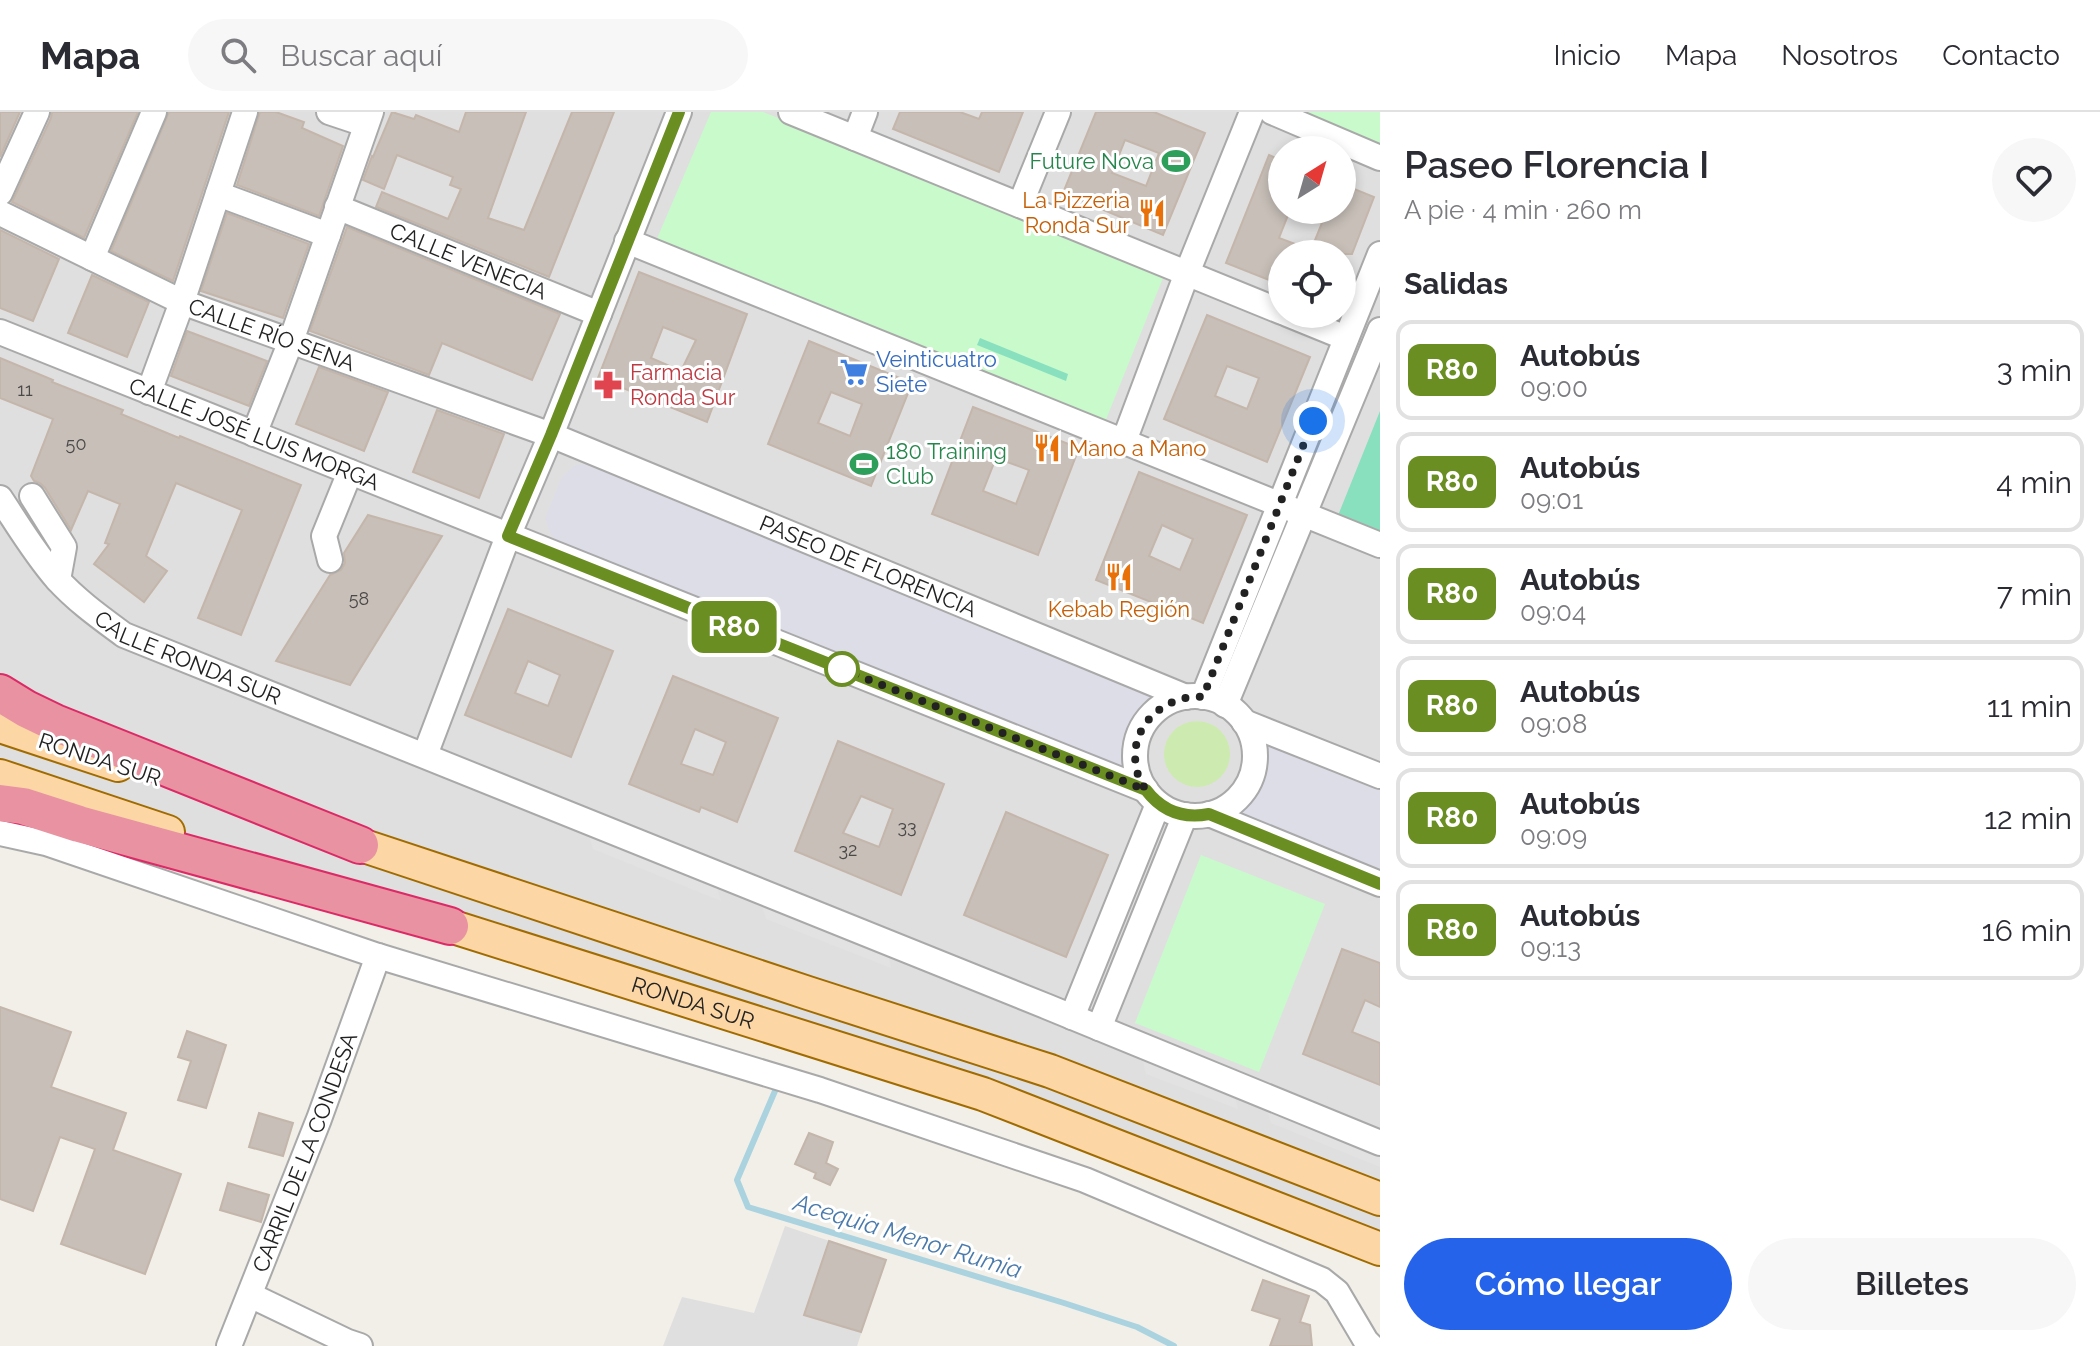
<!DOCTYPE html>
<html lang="es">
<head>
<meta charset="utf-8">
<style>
	:root { --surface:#fff; --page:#f7f7f7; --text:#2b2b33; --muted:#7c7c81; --line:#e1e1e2; --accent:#2563eb }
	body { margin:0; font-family:Raleway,sans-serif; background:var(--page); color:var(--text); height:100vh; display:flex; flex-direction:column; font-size:30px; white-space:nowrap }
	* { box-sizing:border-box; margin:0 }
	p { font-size:26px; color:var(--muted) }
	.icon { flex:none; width:44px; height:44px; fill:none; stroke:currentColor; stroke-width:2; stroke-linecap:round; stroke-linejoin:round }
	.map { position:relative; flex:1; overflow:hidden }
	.side { display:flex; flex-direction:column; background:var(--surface); width:720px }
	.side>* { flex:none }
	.badge { padding:0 16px; border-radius:12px; font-size:28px; line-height:52px }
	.needle { width:52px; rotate:37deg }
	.buttons { position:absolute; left:1268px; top:24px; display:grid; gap:16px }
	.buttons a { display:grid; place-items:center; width:88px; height:88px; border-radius:50%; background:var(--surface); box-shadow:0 4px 12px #0003; font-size:40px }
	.you { position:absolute; width:40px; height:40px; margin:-20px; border:6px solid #fff; border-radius:50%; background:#1a73e8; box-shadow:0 0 0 12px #1a73e833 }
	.map>.badge { position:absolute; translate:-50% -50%; box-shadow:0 0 0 4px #fff }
	h2 { padding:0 24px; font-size:30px; line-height:72px }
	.round { display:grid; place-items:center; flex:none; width:84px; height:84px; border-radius:42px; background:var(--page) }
	.summary { display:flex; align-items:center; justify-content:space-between; height:136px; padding:0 24px }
	h1 { font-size:38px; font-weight:600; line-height:60px }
	.action { display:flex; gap:16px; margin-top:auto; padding:16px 24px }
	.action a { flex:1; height:92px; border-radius:48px; background:var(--accent); color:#fff; font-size:32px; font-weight:600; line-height:92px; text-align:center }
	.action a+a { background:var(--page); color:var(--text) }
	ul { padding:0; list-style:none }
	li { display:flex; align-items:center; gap:24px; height:100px; margin:0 16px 12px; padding:0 8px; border:4px solid var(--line); border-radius:16px }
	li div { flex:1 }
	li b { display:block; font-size:30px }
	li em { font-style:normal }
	li .badge { min-width:88px; font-weight:700; text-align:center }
	header { display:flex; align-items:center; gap:48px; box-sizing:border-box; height:112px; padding:0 40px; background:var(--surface); border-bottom:2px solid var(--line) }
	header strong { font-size:38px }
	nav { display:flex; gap:44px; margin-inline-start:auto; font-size:28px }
	.search { width:560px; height:72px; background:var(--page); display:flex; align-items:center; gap:20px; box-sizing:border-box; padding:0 28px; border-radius:44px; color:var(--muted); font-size:30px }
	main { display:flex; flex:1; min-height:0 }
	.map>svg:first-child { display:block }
</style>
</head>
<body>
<header>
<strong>Mapa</strong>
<div class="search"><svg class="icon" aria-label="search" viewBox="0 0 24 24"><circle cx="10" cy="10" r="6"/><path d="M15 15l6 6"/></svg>Buscar aquí</div>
<nav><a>Inicio</a><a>Mapa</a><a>Nosotros</a><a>Contacto</a></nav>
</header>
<main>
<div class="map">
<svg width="1380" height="1234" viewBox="0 0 1380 1234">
	<rect width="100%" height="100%" fill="#f2efe9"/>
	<g fill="#e0dfdf" fill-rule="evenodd">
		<path d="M0,0H1380V1137L983,982L0,699ZM1282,38H1342V98H1282ZM1282,142H1342V202H1282Z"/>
		<polygon points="785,1114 886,1148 857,1234 663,1234 682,1185 754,1201"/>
	</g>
	<circle fill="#cdebb0" cx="1197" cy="642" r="33"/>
	<g fill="#c8facc">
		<polygon points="711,0 763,0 1165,161 1105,310 806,187 656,129"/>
		<polygon points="1268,0 1380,0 1380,42"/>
		<polygon points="1201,743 1325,792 1259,960 1135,911"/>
	</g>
	<g fill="#88e0be">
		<polygon points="980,226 1068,262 1066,269 977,233"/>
		<polygon points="1380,299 1380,423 1337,406"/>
	</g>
	<g fill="#e2e2e2">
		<polygon points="587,718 716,772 721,789 593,737"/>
		<polygon points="761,789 888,841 891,856 766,807"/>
		<polygon points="1141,943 1234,980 1238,997 1146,962"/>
		<polygon points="1265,993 1380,1039 1380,1055 1271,1011"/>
	</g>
	<g fill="#dddde8">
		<polygon points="580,352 612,357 1153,584 1141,595 1131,608 1125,623 1122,639 1124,663 561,432 550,421 545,406 562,365 574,354"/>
		<polygon points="1266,624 1380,670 1380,764 1234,705 1249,691 1259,678 1265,663 1268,647"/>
	</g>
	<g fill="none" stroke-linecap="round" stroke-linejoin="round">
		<polyline stroke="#aad3df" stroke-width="6" points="775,979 737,1068 748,1095 1064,1191 1137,1215 1174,1234"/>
	</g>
	<g fill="#c7bfb8" stroke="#c4b6ab" stroke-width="2" fill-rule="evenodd">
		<polygon points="0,0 20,0 0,45"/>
		<polygon points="52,0 138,0 84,126 12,90 51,6"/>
		<polygon points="169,0 229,0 173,169 111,139"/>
		<polygon points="260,0 276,0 304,10 302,16 343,34 319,104 237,73"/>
		<polygon points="392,0 414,7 416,3 459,20 466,0 526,0 488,106 524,118 572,0 614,0 549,165 376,95 382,80 448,107 461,77 450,73 453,65 397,43 384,77 363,68 372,44 373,45"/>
		<polygon points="900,0 960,0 979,7 982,0 1023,0 999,60 893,17"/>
		<path d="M1096,0H1154L1205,21L1163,123L1063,81ZM1125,28L1159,41L1146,74L1112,61Z"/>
		<polygon points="1269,43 1282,49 1282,98 1290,98 1279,126 1311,138 1322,111 1292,98 1342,98 1342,72 1374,85 1352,142 1282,142 1282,173 1226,151"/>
		<polygon points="227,101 309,132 283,206 201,179"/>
		<polygon points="347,115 560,202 532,268 442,231 429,263 310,219"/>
		<polygon points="0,118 59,147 33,209 0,196"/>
		<path d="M639,160L747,202L707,310L598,266ZM663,215L696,228L681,259L651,246Z"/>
		<polygon points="92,163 149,190 127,245 68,221"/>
		<path d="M1207,203L1310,245L1267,350L1164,307ZM1227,254L1259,266L1247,297L1215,284Z"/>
		<polygon points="187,219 267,249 249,294 171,264"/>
		<path d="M809,229L912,271L871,374L768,332ZM831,280L862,292L850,324L818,311Z"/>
		<polygon points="0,246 53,268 52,270 123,298 121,302 179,326 180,324 301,373 241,523 198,506 242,398 176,371 146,444 167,459 144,490 94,452 109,432 105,431 120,392 88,379 71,418 45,376 40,371 34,369 31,364 53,307 0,286"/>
		<polygon points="319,255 388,280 364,339 296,312"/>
		<path d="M973,295L1079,336L1038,443L932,402ZM996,346L1029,358L1016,392L983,379Z"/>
		<polygon points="437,298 504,322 479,386 413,360"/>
		<path d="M1139,360L1247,403L1203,511L1096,468ZM1162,413L1193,427L1180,458L1149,444Z"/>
		<polygon points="368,403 442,424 350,573 276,549 330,463 341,458 345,451 344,441"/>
		<path d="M508,497L613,539L571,645L465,603ZM528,549L560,563L548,594L515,581Z"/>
		<path d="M673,564L778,606L737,710L701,695L699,700L629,672ZM695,617L726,630L713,663L681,652Z"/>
		<path d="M838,629L944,672L901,783L795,739ZM861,684L893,697L879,735L843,721Z"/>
		<polygon points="1006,700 1108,743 1066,845 964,803"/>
		<polygon points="1342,837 1380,851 1380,895 1365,888 1352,920 1380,931 1380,973 1303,942"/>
		<polygon points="0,895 71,920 51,975 126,1001 113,1038 181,1062 145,1162 61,1132 95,1037 60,1025 33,1099 0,1087"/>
		<polygon points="187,919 226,933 206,996 178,988 191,949 178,945"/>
		<polygon points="259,1001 293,1011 283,1044 249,1035"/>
		<polygon points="809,1021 833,1030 826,1051 838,1057 830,1073 814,1066 816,1061 795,1052"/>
		<polygon points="228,1071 269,1083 261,1110 220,1098"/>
		<polygon points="829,1129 886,1148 861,1220 804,1203"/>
		<polygon points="1263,1168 1309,1184 1300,1210 1310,1213 1312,1234 1270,1234 1280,1207 1252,1198"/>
	</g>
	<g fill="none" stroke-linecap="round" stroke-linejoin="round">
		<defs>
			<g id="minor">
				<polyline points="329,0 365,12"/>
				<polyline points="791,0 1282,200"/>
				<polyline points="1272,0 1380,46"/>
				<polyline points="855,26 865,0"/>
				<polyline points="0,81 37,0"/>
				<polyline points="218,82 328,123"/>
				<polyline points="1020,93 1058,0"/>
				<path id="s1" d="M337,95L599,202"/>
				<path id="s2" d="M0,101L182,190L551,323L1186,585"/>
				<polyline points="627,129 1380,433"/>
				<polyline points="92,146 154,0"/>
				<polyline points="1287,202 1346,226"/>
				<path id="s3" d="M0,220L1146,678"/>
				<polyline points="149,280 182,190 245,0"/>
				<polyline points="254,322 291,229 371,0"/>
				<polyline points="1124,329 1187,161 1252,0"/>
				<polyline points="32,384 64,435 58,468"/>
				<path id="s4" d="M0,386C18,413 35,442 57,467C77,489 101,506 124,523L1048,895L1380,1031"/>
				<polyline points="330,448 324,424 350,360"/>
				<circle cx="1195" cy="644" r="60"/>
				<polyline points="1203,585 1380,142"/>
				<polyline points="1225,593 1380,218"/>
				<polyline points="1244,610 1380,664"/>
				<polyline points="425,643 508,424 551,323 679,0"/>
				<polyline points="1209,702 1380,772"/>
				<polyline points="0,721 46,731 378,844 820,978 1085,1068 1322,1168 1337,1180 1366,1229 1371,1234"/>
				<polyline points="1072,905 1158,692"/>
				<polyline points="1099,916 1185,703"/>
				<polyline points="250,1183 348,1230 360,1234"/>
				<path id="s5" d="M229,1234L319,1007L378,844"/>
			</g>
			<g id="major">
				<polyline points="0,614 118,653"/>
				<polyline points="0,664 168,720"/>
				<polyline points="337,725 808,881 1050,959 1380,1087"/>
				<path id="s6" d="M428,807L983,982L1380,1137"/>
			</g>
			<g id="highway">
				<polyline points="0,581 26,597 55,611 360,733"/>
				<polyline points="0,691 23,694 79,712 450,814"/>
			</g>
		</defs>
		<use href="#minor" stroke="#a9a9a9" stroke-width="28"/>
		<use href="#major" stroke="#a06b00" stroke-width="36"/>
		<use href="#highway" stroke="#dc2a67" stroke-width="40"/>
		<use href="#minor" stroke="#fff" stroke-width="24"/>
		<use href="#major" stroke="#fcd6a4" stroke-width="32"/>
		<use href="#highway" stroke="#e892a2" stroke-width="36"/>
	</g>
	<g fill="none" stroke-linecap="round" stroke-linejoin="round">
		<defs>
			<path id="line" d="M679,0L551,323L508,424L1146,678C1162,699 1183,707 1209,702L1380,772"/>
		</defs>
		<use href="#line" stroke="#fff" stroke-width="18"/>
		<use href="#line" stroke="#6b8e23" stroke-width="12"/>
		<path stroke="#222" stroke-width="8" stroke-dasharray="0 14.4" d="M842,557L1146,678C1141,670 1137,663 1136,654C1129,614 1165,582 1203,585L1313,309"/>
	</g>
	<defs>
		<symbol id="stadium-bare" viewBox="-9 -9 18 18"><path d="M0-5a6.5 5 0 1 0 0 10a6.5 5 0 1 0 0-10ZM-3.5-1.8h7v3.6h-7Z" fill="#2e9e5b" stroke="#fff" stroke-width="2.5" paint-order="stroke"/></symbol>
		<symbol id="restaurant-bare" viewBox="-9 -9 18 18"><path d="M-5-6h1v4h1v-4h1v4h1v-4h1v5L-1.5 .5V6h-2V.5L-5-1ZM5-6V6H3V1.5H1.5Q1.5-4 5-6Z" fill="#e8710a" stroke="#fff" stroke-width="2.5" paint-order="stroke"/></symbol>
		<symbol id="supermarket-bare" viewBox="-9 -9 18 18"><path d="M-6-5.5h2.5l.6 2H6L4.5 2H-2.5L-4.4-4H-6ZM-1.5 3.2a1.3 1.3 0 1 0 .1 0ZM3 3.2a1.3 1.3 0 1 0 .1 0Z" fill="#3f7fe0" stroke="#fff" stroke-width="2.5" paint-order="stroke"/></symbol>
		<symbol id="pharmacy-bare" viewBox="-9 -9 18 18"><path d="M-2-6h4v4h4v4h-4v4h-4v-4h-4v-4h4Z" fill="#e0444e" stroke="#fff" stroke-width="2.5" paint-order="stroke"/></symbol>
	</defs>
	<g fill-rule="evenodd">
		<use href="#stadium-bare" x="1156" y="29" width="40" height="40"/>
		<use href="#restaurant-bare" x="1132" y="81" width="40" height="40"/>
		<use href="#supermarket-bare" x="834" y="240" width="40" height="40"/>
		<use href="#pharmacy-bare" x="588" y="253" width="40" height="40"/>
		<use href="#restaurant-bare" x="1027" y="316" width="40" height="40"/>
		<use href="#stadium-bare" x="844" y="332" width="40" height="40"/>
		<use href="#restaurant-bare" x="1099" y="445" width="40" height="40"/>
	</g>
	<circle fill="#fff" stroke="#6b8e23" stroke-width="4" cx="842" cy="557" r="16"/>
	<g text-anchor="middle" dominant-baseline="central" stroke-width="6" stroke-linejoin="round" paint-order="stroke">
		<g font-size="18" fill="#4b4948">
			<text x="25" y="277">11</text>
			<text x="76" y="331">50</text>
			<text x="359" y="486">58</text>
			<text x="907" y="714">33</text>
			<text x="848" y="737">32</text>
		</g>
		<g font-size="22" fill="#27864d" stroke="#fff" text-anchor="end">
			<text x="1154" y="49">Future Nova</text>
			<text x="886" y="339" text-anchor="start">180 Training<tspan x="886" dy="25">Club</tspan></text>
		</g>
		<g font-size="22" fill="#c56008" stroke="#fff" text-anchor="end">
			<text x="1130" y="88">La Pizzeria<tspan x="1130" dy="25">Ronda Sur</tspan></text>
			<text x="1069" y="336" text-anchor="start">Mano a Mano</text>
			<text x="1119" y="497" text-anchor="middle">Kebab Región</text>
		</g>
		<g font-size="22" fill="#222" stroke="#fff">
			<text stroke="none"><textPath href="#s1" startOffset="142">CALLE VENECIA</textPath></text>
			<text stroke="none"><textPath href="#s2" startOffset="298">CALLE RÍO SENA</textPath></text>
			<text stroke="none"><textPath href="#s3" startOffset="274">CALLE JOSÉ LUIS MORGA</textPath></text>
			<text stroke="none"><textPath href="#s2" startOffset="938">PASEO DE FLORENCIA</textPath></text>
			<text stroke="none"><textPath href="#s4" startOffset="254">CALLE RONDA SUR</textPath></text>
			<text transform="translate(100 647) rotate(18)">RONDA SUR</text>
			<text stroke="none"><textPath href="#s6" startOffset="278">RONDA SUR</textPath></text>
			<text stroke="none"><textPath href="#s5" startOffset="208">CARRIL DE LA CONDESA</textPath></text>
		</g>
		<g font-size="22" fill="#366cbe" stroke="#fff" text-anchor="start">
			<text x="876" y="247">Veinticuatro<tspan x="876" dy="25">Siete</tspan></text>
		</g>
		<g font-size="22" fill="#be3a42" stroke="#fff" text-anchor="start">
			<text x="630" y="260">Farmacia<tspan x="630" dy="25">Ronda Sur</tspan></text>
		</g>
		<g font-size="24" font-style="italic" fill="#4a7aab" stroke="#fff">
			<text transform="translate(908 1124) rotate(17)">Acequia Menor Rumia</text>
		</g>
	</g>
</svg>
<div class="buttons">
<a><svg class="needle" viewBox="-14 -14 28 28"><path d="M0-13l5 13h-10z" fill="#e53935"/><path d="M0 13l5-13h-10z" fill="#7c7c81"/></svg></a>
<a><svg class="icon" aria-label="locate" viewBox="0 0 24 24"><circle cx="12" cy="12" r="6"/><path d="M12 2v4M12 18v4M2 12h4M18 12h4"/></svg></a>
</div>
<div class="you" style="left:1313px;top:309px"></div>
<b class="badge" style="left:734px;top:515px;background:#6b8e23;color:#fff">R80</b>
</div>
<section class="side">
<div class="summary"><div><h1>Paseo Florencia I</h1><p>A pie · 4 min · 260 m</p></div><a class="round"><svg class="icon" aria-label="heart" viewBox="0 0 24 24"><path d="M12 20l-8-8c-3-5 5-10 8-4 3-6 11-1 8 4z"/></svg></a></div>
<h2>Salidas</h2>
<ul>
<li><span class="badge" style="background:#6b8e23;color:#fff">R80</span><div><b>Autobús</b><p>09:00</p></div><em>3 min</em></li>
<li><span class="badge" style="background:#6b8e23;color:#fff">R80</span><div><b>Autobús</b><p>09:01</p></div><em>4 min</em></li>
<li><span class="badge" style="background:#6b8e23;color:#fff">R80</span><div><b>Autobús</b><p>09:04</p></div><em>7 min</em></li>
<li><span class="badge" style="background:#6b8e23;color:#fff">R80</span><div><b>Autobús</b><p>09:08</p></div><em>11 min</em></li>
<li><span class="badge" style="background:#6b8e23;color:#fff">R80</span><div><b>Autobús</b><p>09:09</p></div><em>12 min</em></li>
<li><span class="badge" style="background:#6b8e23;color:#fff">R80</span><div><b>Autobús</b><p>09:13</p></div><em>16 min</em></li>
</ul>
<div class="action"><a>Cómo llegar</a><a>Billetes</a></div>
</section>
</main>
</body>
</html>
